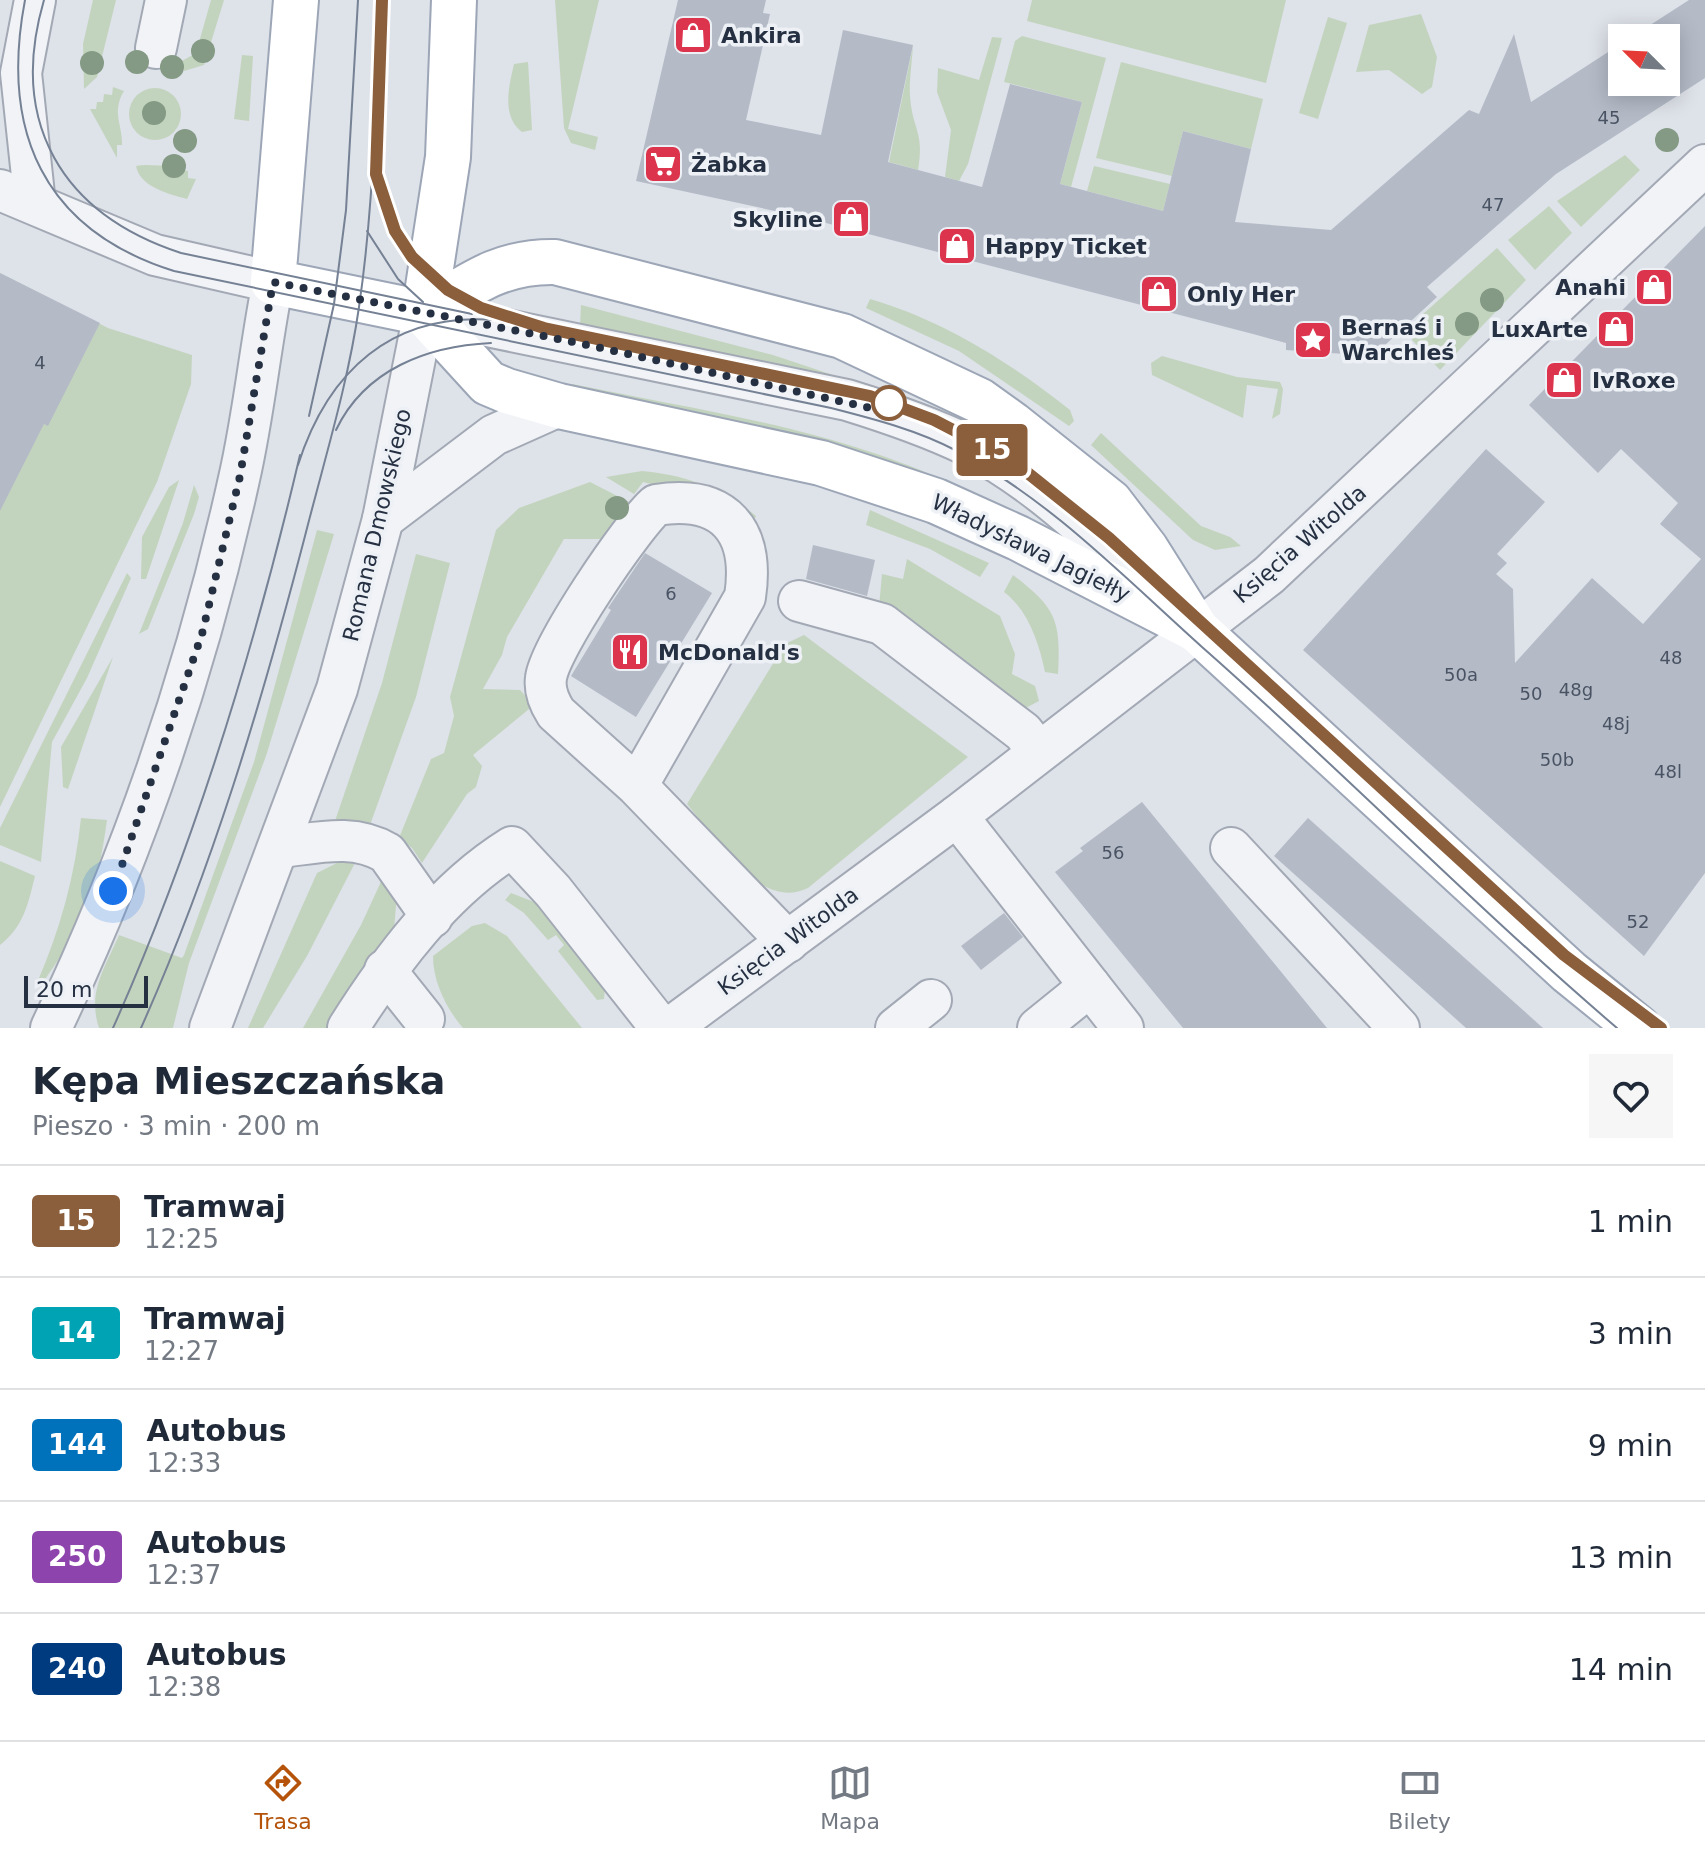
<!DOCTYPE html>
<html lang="pl">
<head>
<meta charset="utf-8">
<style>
	:root { --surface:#fff; --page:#f6f6f7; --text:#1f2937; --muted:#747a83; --line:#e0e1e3; --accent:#b45309 }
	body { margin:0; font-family:"DejaVu Sans",sans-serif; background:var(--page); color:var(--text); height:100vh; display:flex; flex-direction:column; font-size:30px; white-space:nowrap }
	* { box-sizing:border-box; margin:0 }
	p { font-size:26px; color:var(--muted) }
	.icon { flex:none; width:44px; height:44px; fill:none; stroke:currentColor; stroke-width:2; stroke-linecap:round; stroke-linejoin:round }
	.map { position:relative; height:1028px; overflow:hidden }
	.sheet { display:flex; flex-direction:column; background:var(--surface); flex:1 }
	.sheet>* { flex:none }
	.badge { padding:0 16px; border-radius:6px; font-size:28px; line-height:52px }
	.needle { width:52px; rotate:294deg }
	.tools { position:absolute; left:1608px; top:24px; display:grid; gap:16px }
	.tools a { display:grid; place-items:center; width:72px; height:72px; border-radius:0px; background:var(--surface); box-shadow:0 4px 20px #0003; font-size:40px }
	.scale { position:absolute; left:24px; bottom:20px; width:124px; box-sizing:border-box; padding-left:8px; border:4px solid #253042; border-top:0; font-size:22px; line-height:28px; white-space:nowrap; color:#253042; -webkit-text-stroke:6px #edf1f6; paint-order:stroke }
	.you { position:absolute; width:40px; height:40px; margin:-20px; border:6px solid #fff; border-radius:50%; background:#1a73e8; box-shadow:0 0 0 12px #1a73e833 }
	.map>.badge { position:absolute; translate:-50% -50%; box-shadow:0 0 0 4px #fff }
	.round { display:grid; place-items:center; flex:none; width:84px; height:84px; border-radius:0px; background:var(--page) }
	.head { display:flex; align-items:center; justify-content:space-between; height:136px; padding:0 32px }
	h1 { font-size:38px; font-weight:800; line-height:60px }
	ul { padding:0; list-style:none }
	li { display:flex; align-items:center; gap:24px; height:112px; padding:0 32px; border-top:2px solid var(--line) }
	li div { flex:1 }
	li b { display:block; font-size:30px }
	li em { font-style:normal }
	li .badge { min-width:88px; font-weight:700; text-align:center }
	.tabs { display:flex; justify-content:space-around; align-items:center; height:112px; border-top:2px solid var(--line); background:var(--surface); font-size:22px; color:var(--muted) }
	.tabs a { display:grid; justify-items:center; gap:4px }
	.tabs .current { color:var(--accent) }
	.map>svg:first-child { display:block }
</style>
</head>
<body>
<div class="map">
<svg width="1705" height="1028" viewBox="0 0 1705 1028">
	<rect width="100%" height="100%" fill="#dee2e9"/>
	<g fill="#c3d4be">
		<polygon points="93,0 116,0 97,77 84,89 83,44"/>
		<polygon points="211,0 224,0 204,65 184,71 182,61 196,53"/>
		<polygon points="555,0 599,0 568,129 598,137 595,150 571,143 564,128"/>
		<polygon points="1032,0 1286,0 1266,83 1027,21"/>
		<polygon points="1421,14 1437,57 1432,87 1422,94 1389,70 1356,72 1369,25"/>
		<polygon points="1328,17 1347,23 1318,119 1299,113"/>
		<polygon points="1022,36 1106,58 1071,187 1060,184 1082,102 1004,82 1015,41"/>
		<polygon points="992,37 1002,38 968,164 959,181 945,177 951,130 937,92 938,68 979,80"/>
		<path d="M913,46C912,62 909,80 910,96C912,129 925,132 918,170L889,162Z"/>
		<polygon points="242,55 253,56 249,121 234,119"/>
		<path d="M528,62L532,130L522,132C501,116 509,86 514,64Z"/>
		<polygon points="1121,62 1263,99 1251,149 1183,131 1172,176 1096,158"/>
		<path d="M113,87L124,91C111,112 123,126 122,145H117V158L90,109H96L97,102H103L104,94L112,95Z"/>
		<circle cx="155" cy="114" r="26"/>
		<polygon points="1625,155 1640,170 1581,227 1557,201"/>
		<path d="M175,162L181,165V170L188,171V178L196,179L187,199C165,193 140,186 136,166C150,163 162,169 175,162Z"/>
		<polygon points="1094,166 1170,184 1163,211 1087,191"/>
		<polygon points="1549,206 1572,233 1535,270 1508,240"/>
		<polygon points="1497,248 1526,280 1440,370 1412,340 1413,323"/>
		<polygon points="0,273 108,328 192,355 191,384 157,482 0,807"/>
		<path d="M870,299C943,320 1011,363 1070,410L1074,421L1069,426L959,351L866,308Z"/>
		<polygon points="581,305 773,355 887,393 580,326"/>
		<polygon points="1162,356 1237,377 1280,382 1283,389 1280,414 1272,419 1278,389 1247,385 1243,418 1152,375 1151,363"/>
		<path d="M572,384C707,412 846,430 971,493L572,392Z"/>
		<polygon points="1101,433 1201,526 1230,537 1241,546 1215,550 1193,540 1091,445"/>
		<path d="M642,471C685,475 723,488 756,516L751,526L719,501L643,482L634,494L606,477Z"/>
		<polygon points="179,480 146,579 141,579 142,537 169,487"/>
		<polygon points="590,482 631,503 607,539 564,539 507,637 502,655 483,689 520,690 534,705 473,755 482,766 476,787 467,794 422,863 412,848 399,838 431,759 444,753 454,716 450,697 496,530 519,508"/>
		<polygon points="194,485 199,497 194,514 148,629 139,634 183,523"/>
		<polygon points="870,510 989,563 980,577 930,549 866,525"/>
		<path d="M317,530L334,534L266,756L189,963L173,1028H99C87,992 105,968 119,935L182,958L184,955L254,762Z"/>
		<polygon points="416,554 450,563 416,697 370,825 335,821 382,683"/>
		<polygon points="907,559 1000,616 1015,654 1012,674 1035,686 1039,701 1020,711 879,607 882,574 903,579"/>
		<polygon points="127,573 131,578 87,678 52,742 41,862 0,845 0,828"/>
		<path d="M1013,575C1056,608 1061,620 1058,674L1045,672C1039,643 1028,610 1004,592Z"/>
		<path d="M804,635L968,757L808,888C759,912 715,837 687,804L785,644Z"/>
		<polygon points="113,657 68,789 63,787 61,747"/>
		<path d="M81,818L107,820C97,893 84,925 41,985L37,983C60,930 75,876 81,818Z"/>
		<polygon points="343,860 356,861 307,956 263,1028 248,1028 317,873"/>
		<path d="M0,861L35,876C28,904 24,926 0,945Z"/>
		<polygon points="386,871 397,894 394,930 332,1028 303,1028 361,925"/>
		<polygon points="511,893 542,905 605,987 604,999 597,1000 558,951 564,945 556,935 548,940 524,913 505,900"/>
		<path d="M485,923L507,936L582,1028H463C446,1008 433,982 433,956L472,926Z"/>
	</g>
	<g fill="#b4bbc7">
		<polygon points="678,0 766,0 763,13 770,14 746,120 821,135 843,30 913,45 888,162 982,187 1010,84 1082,102 1060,184 1163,211 1183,131 1251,149 1235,222 1331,230 1469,110 1479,114 1514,34 1531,102 1622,43 1622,82 1666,82 1666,38 1630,38 1689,0 1705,0 1705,78 1556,174 1427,287 1437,297 1385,345 1360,355 1286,350 1286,343 1253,334 803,217 636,181"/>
		<polygon points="1705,226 1705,873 1644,956 1303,650 1486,449 1545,502 1497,554 1507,563 1496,574 1513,589 1515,663 1592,578 1643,624 1701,559 1660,524 1678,503 1621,449 1598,473 1529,405"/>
		<polygon points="0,273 100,323 48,426 44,424 0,511"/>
		<polygon points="813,545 875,560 867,596 806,579"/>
		<polygon points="645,553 712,593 636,717 571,676 611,610 608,608"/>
		<polygon points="1142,802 1327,1028 1183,1028 1055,872 1083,851 1080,848"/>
		<polygon points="1308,818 1543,1028 1466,1028 1274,856"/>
		<polygon points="1004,913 1023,937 981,970 961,946"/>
	</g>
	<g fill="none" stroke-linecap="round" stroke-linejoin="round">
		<defs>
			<g id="minor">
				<polyline points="156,48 166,0"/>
				<path d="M0,190L155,255L273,282C260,347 254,414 239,479C197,669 135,852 51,1028"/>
				<polyline points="35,204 21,73 35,0"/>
				<polyline points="383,519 494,435 559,406"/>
				<polyline points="799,601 882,624 1023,732 1038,751"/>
				<path d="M637,786L745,597C755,531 725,494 656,505C632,526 550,647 546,678C544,691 549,702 556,713L637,786L788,942"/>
				<polyline points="957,816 1123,1028"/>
				<path d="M281,847C318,843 353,833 387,853L432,917"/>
				<polyline points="1231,848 1399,1028"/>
				<polyline points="385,970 424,1019"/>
				<path d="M210,1028L337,689L383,519L424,313L847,400C889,413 928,426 967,445C1044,484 1108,551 1172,608"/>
				<path d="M348,1028C391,960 443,890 512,847L553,891L661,1028"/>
				<polyline points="670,1028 957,816 1269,575 1705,165"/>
				<polyline points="896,1028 931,1000"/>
				<polyline points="1038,1028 1090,986"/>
			</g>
			<g id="major">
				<polyline points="296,0 273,282 424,313 488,383 507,391 559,406 821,463 936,501 1018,538 1195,629"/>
				<path d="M424,313C470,285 499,261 555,262L842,336L980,401L1012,424L1110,502L1146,549L1197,630L1569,972L1638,1028"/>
				<polyline points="424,313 448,157 454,0"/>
			</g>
		</defs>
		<use href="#minor" stroke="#a3a9b4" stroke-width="44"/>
		<use href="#major" stroke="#9ca6b6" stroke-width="48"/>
		<use href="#minor" stroke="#f1f3f7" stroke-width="40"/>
		<use href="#major" stroke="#fff" stroke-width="44"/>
		<g stroke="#758194" stroke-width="2">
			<path d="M25,0C0,131 43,230 174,271L831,408C874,419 917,430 957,451C1049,499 1125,578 1202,647C1343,771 1474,906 1617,1028"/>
			<path d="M44,0C8,123 62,214 181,253L472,314"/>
			<path d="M378,182C392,240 430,289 487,310"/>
			<polyline points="367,231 398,279 423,302"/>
			<polyline points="309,416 334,304 346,210 358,0"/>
			<path d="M336,430C365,369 428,346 491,343"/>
			<path d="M298,465C328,371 392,312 495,320C526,322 556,331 586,338C706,363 850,378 959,432C1035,469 1097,528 1159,583C1249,663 1338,744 1426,827C1500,897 1573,975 1661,1028"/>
			<path d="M113,1028C195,844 254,651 300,455"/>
			<path d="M141,1028C212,869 261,705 305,536C324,461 348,384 359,307C374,205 375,102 382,0"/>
		</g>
	</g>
	<g fill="#849a84">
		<circle cx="203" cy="51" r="12"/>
		<circle cx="137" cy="62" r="12"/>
		<circle cx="92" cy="63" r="12"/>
		<circle cx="172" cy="67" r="12"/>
		<circle cx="154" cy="113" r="12"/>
		<circle cx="1667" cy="140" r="12"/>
		<circle cx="185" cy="141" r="12"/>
		<circle cx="174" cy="166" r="12"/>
		<circle cx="1492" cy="300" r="12"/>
		<circle cx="1467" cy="324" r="12"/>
		<circle cx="617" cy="508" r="12"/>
	</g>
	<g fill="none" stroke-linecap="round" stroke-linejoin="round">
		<defs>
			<polyline id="line" points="382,0 376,174 395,231 412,257 448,290 481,308 544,328 870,396 934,420 988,448 1024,470 1109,538 1564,955 1661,1028"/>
		</defs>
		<use href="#line" stroke="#fff" stroke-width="18"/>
		<use href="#line" stroke="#8b5e3c" stroke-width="12"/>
		<polyline stroke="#253042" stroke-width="8" stroke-dasharray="0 14.4" points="113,891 202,634 240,476 273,282 578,343 880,410 889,403"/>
	</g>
	<defs>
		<symbol id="shop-square" viewBox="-11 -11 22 22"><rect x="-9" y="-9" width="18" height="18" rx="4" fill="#dd344e" stroke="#edf1f6"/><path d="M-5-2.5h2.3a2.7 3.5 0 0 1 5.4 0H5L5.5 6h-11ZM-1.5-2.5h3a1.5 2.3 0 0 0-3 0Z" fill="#fff"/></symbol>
		<symbol id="supermarket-square" viewBox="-11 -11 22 22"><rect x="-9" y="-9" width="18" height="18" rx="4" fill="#dd344e" stroke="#edf1f6"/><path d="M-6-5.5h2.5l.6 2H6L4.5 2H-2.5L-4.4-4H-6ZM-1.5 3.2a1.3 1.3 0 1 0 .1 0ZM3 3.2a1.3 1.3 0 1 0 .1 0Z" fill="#fff"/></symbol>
		<symbol id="sight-square" viewBox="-11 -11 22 22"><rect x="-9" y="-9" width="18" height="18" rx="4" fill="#dd344e" stroke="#edf1f6"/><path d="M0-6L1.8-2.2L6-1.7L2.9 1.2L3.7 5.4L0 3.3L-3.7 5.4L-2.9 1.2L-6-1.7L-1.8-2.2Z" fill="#fff"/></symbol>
		<symbol id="restaurant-square" viewBox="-11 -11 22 22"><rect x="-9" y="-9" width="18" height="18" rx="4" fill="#dd344e" stroke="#edf1f6"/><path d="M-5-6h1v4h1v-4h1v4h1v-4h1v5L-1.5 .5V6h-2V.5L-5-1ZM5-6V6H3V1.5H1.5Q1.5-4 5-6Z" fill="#fff"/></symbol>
	</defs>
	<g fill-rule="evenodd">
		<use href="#shop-square" x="671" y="13" width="44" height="44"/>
		<use href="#supermarket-square" x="641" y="142" width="44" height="44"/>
		<use href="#shop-square" x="829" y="197" width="44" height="44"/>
		<use href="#shop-square" x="935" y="224" width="44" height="44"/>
		<use href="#shop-square" x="1632" y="265" width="44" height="44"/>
		<use href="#shop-square" x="1137" y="272" width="44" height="44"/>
		<use href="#shop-square" x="1594" y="307" width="44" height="44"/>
		<use href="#sight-square" x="1291" y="318" width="44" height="44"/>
		<use href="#shop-square" x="1542" y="358" width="44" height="44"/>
		<use href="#restaurant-square" x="608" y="630" width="44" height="44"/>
	</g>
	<circle fill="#fff" stroke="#8b5e3c" stroke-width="4" cx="889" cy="403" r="16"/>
	<g text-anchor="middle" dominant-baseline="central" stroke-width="7" stroke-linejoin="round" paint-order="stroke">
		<g font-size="18" fill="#495363">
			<text x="1609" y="117">45</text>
			<text x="1493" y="204">47</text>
			<text x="40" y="362">4</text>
			<text x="671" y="593">6</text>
			<text x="1671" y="657">48</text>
			<text x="1461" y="674">50a</text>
			<text x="1576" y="689">48g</text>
			<text x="1531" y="693">50</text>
			<text x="1616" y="723">48j</text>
			<text x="1557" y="759">50b</text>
			<text x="1668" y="771">48l</text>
			<text x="1113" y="852">56</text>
			<text x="1638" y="921">52</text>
		</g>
		<g font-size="22" font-weight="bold" fill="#253042" stroke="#edf1f6" text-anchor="start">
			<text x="721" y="35">Ankira</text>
			<text x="691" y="164">Żabka</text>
			<text x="823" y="219" text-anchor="end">Skyline</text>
			<text x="985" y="246">Happy Ticket</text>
			<text x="1626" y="287" text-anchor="end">Anahi</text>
			<text x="1187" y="294">Only Her</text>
			<text x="1341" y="327">Bernaś i<tspan x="1341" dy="25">Warchleś</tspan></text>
			<text x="1588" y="329" text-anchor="end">LuxArte</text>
			<text x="1592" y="380">IvRoxe</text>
			<text x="658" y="652">McDonald's</text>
		</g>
		<g font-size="22" fill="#253042" stroke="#edf1f6">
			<text transform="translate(377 525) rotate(-77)">Romana Dmowskiego</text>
			<text transform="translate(1300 544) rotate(-41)">Księcia Witolda</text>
			<text transform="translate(1031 548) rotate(26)">Władysława Jagiełły</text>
			<text transform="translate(788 941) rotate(-36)">Księcia Witolda</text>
		</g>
	</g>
</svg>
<div class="tools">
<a><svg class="needle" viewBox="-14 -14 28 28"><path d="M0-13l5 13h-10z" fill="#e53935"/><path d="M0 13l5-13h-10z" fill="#747a83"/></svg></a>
</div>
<div class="scale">20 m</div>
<div class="you" style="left:113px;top:891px"></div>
<b class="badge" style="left:992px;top:450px;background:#8b5e3c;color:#fff">15</b>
</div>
<section class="sheet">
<div class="head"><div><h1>Kępa Mieszczańska</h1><p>Pieszo · 3 min · 200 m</p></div><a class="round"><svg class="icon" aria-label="heart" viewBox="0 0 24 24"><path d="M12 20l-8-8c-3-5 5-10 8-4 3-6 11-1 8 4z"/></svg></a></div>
<ul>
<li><span class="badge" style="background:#8b5e3c;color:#fff">15</span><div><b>Tramwaj</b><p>12:25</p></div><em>1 min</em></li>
<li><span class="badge" style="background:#00a3b4;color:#fff">14</span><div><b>Tramwaj</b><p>12:27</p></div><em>3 min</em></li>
<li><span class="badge" style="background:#0072bc;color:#fff">144</span><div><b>Autobus</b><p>12:33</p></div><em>9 min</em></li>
<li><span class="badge" style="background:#8e44ad;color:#fff">250</span><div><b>Autobus</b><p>12:37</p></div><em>13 min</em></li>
<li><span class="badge" style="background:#003b80;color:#fff">240</span><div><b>Autobus</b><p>12:38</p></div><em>14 min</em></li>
</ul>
</section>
<nav class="tabs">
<a class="current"><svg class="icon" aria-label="directions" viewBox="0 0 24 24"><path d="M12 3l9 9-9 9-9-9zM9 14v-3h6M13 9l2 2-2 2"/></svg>Trasa</a>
<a><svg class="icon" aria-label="map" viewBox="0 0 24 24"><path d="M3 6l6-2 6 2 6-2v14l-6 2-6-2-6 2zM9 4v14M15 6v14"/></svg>Mapa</a>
<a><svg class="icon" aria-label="tickets" viewBox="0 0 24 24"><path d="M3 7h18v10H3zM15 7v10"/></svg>Bilety</a>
</nav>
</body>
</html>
